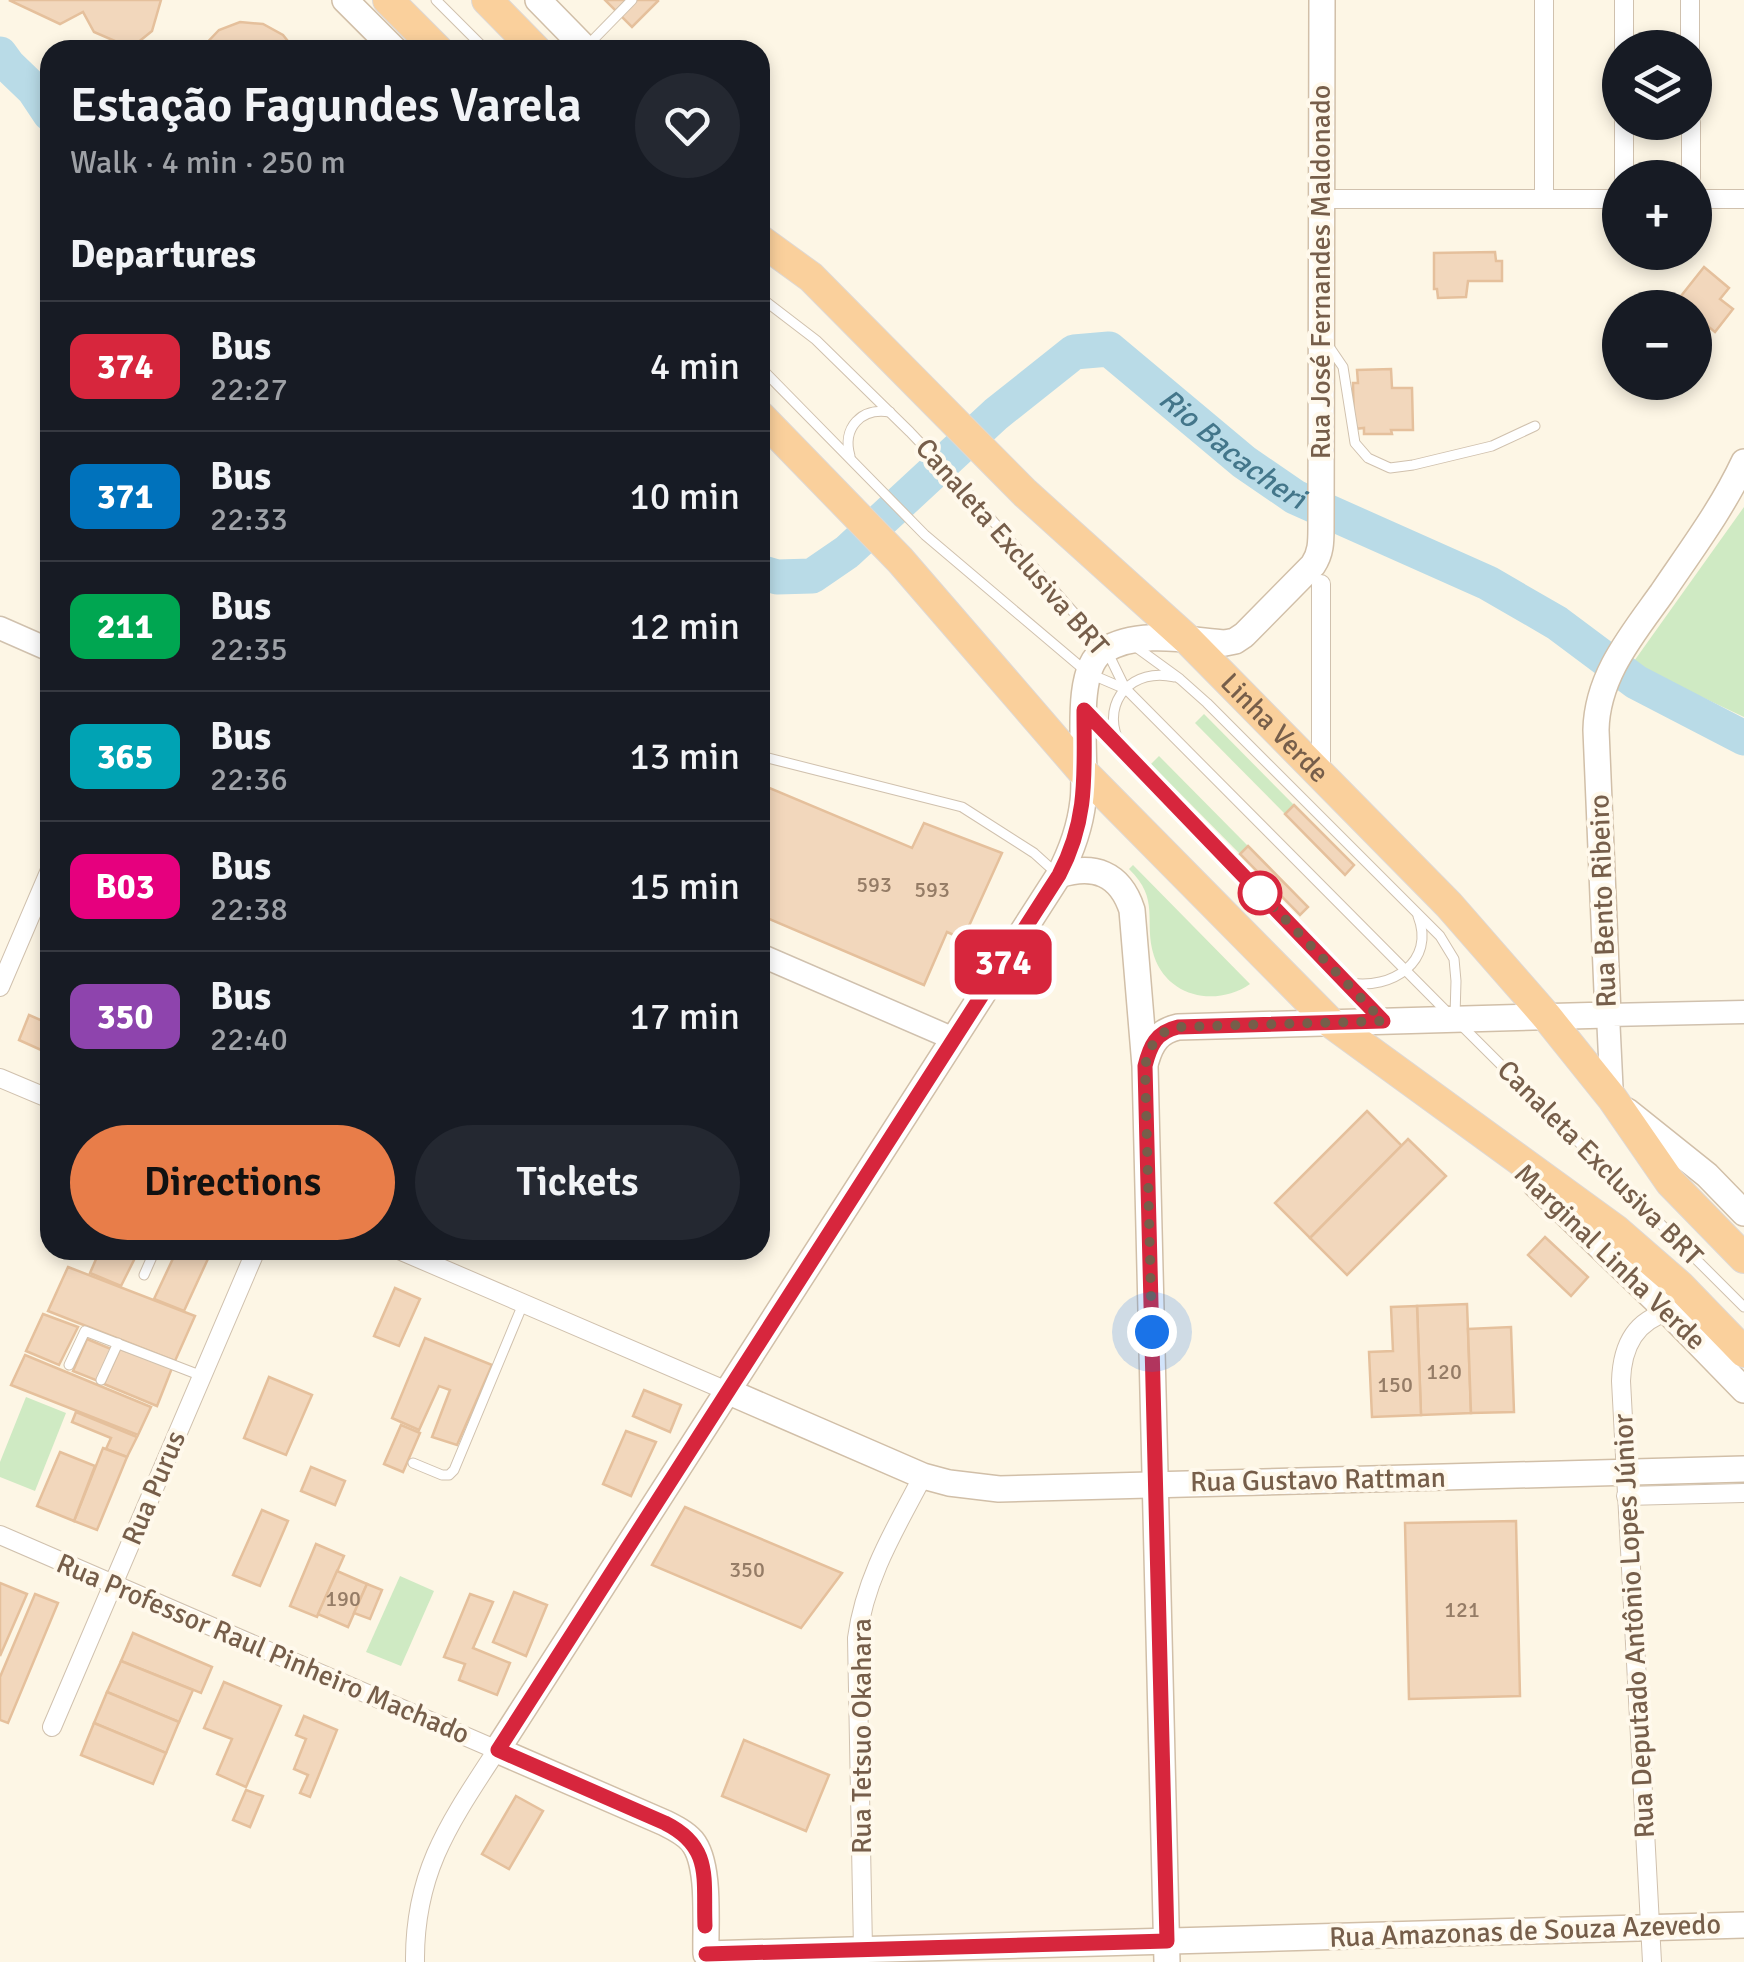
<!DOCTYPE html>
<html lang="en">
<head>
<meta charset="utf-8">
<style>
	:root { --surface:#171b24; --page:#242831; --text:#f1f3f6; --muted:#9ea1a6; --line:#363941; --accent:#e87d49 }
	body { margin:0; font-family:Signika,sans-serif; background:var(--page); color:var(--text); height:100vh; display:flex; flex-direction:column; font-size:38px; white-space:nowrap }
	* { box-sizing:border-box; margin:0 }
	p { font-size:32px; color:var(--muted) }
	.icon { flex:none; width:55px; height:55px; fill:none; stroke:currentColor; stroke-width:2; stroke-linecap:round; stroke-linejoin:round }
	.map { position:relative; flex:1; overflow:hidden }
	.side { position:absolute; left:40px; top:40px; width:730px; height:1220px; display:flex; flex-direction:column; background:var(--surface); border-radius:30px; box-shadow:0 5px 15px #0003 }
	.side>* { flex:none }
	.badge { padding:0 20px; border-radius:15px; font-size:35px; line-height:65px }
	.tools { position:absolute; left:1602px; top:30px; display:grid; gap:20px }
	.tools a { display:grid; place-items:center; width:110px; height:110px; border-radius:50%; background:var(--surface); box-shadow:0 5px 15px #0003; font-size:50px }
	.you { position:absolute; width:50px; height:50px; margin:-25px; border:8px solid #fff; border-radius:50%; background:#1a73e8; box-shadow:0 0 0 15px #1a73e833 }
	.map>.badge { position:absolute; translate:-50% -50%; box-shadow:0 0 0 5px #fff }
	h2 { padding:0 30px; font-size:38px; line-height:90px }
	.round { display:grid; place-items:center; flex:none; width:105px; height:105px; border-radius:52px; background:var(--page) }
	.head { display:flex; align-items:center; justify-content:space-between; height:170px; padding:0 30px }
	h1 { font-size:48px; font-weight:600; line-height:75px }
	.action { display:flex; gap:20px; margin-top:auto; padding:20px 30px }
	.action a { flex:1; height:115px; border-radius:60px; background:var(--accent); color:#111; font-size:40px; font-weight:600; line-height:115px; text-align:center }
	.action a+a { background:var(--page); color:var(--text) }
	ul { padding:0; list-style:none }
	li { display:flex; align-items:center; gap:30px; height:130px; padding:0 30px; border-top:2px solid var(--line) }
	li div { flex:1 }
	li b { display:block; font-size:38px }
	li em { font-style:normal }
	li .badge { min-width:110px; font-weight:700; text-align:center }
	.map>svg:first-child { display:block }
</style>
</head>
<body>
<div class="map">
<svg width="1744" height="1962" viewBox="0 0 1744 1962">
	<rect width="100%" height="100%" fill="#fdf6e5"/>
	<g fill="#cfeac3">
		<polygon points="1744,507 1744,717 1632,664"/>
		<polygon points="1204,714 1294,805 1285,814 1195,723"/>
		<polygon points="1159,756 1248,846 1240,854 1151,764"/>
		<path d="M1133,865L1250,984C1217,1007 1168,998 1154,956C1143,921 1161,900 1129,869Z"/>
		<polygon points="26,1397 66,1413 35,1491 0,1477 0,1462"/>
		<polygon points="400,1576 434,1591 401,1666 366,1652"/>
	</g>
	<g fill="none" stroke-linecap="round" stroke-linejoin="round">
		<g stroke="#b9dbe7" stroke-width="35">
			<polyline points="0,54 8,65 34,90 50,114"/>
			<path id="s1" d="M760,572L777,577L812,576L847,552L996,414L1074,352L1109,349L1244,462L1295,497L1488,583L1557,623L1636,682L1744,738"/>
		</g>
	</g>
	<g fill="#f2d7bc" stroke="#e5c09c" stroke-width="2.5">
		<polygon points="9,0 161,0 152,31 131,48 94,32 83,12 60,24"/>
		<polygon points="605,0 657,0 658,1 632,27"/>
		<polygon points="240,22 263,24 283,35 295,50 200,50 219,30"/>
		<polygon points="1495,252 1496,261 1502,261 1502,281 1468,281 1466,297 1438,298 1437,289 1434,289 1434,253"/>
		<polygon points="1704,267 1729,288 1720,299 1733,309 1715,332 1695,316 1695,308 1685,308 1677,301"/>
		<polygon points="1391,369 1392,388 1412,388 1413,430 1391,430 1392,434 1364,434 1364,428 1354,429 1353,383 1358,383 1357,370"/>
		<polygon points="760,784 912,848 924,823 1002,853 963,939 947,932 924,985 760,915"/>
		<polygon points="1294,805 1354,865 1345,875 1285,814"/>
		<polygon points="1248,846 1308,907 1300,915 1240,854"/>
		<polygon points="29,1015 50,1024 50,1054 19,1040"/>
		<polygon points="1367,1111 1402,1146 1310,1238 1275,1203"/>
		<polygon points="1408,1139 1446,1176 1347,1275 1310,1238"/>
		<polygon points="1545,1237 1588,1277 1571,1296 1528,1255"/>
		<polygon points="100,1250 139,1250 121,1286 90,1273"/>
		<polygon points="177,1250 212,1250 184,1311 154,1299"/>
		<polygon points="68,1267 195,1316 175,1361 48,1311"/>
		<polygon points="395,1288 420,1299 399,1346 374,1336"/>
		<polygon points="1467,1304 1471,1413 1421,1415 1417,1306"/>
		<polygon points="1417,1306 1421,1415 1372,1417 1369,1352 1393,1351 1391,1307"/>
		<polygon points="43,1314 78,1327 59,1365 26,1351"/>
		<polygon points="1511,1327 1514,1412 1471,1413 1468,1329"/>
		<polygon points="425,1338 492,1365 457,1445 432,1437 450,1390 439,1386 419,1430 392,1418"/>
		<polygon points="87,1339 111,1349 98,1381 73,1371"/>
		<polygon points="120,1349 172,1368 157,1406 104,1384"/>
		<polygon points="25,1355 151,1407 138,1435 11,1385"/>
		<polygon points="269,1377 312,1395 286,1455 244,1438"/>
		<polygon points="644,1390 681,1405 670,1432 633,1416"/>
		<polygon points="76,1412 137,1437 127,1457 106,1449 111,1438 72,1422"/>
		<polygon points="401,1425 420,1433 403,1472 384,1464"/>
		<polygon points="626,1431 656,1442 631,1496 603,1484"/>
		<polygon points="103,1448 127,1457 97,1530 74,1521"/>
		<polygon points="60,1452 95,1466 74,1521 37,1506"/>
		<polygon points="311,1467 345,1481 335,1505 301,1491"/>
		<polygon points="685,1507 842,1573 801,1628 652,1565"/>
		<polygon points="262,1510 288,1521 260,1586 233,1575"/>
		<polygon points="1516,1521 1520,1696 1409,1699 1405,1523"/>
		<polygon points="316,1544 344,1556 317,1617 290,1606"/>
		<polygon points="337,1571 367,1584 348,1627 318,1614"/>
		<polygon points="0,1583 27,1594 0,1656"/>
		<polygon points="367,1584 382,1590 370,1619 354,1613"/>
		<polygon points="514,1592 547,1605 526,1656 493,1642"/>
		<polygon points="35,1594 58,1603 8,1723 0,1720 0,1677"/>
		<polygon points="470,1594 493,1602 473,1648 510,1663 497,1695 459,1680 465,1664 444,1657"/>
		<polygon points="133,1633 212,1667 201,1693 121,1661"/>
		<polygon points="121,1661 193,1690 179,1722 107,1692"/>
		<polygon points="224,1682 281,1706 246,1787 217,1774 232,1739 204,1728"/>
		<polygon points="107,1692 179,1722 166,1753 94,1723"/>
		<polygon points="304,1716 337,1730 310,1797 300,1793 308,1775 294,1769 306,1739 296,1735"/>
		<polygon points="94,1723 166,1753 153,1784 81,1755"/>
		<polygon points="744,1740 829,1775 806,1831 722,1796"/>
		<polygon points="246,1790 263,1796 250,1827 233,1820"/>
		<polygon points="516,1796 543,1811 509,1869 482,1854"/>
	</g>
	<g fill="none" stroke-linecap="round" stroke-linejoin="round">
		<defs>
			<g id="service">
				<polyline points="436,0 486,50"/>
				<polyline points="587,46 632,0"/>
				<polyline points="760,297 816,340 910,432 969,494 1106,649 1125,688 1449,1014"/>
				<polyline points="1328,345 1343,367 1355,443 1368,458 1390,468 1413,465 1492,446 1535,426"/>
				<polyline points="760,367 925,535 1088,673 1123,688"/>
				<path d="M850,456C842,428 861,407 890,412"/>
				<polyline points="1136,647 1180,679 1207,703 1440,936 1454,959 1456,981 1455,1016"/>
				<polyline points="1090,716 1377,1015"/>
				<path d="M1118,740C1101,700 1134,667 1174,677"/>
				<polyline points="760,756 962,807 1034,853 1055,872"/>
				<path d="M1350,983C1391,990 1436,962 1418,916"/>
				<polyline points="1460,1024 1744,1307"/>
				<polyline points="144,1275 155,1250"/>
				<polyline points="69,1365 85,1331 202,1376"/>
				<polyline points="101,1380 118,1343"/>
				<polyline points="413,1463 442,1475 449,1475 454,1470 523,1304"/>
			</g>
			<g id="minor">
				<polyline points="1544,0 1544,199"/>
				<polyline points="1624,0 1624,48"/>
				<polyline points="1690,0 1690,48"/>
				<polyline points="1624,122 1624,178"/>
				<polyline points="1691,122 1691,178"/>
				<polyline points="1322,199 1620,199"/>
				<polyline points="1695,199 1744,199"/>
				<polyline points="1321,584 1321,773"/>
				<polyline points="0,987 50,870"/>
				<polyline points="0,1078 50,1099"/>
				<polyline points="399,1250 727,1391"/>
				<polyline points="1626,1496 1744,1493"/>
				<path d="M0,1535L497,1750C450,1822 414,1872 415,1962"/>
				<polyline points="52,1727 256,1250"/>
				<path d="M863,1949L857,1638C865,1578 895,1529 923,1476"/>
				<path d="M1652,1962L1621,1381C1622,1348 1634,1321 1668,1312"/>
			</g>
			<g id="tertiary">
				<polyline points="0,628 50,650"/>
				<polyline points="760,955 954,1039"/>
				<polyline points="1612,1098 1608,1015 1744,1012"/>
			</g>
			<g id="secondary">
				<polyline points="345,0 395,50"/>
				<polyline points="538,0 587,50"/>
				<path d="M1322,0L1321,528C1321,542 1321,553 1313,565L1244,635L1235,641L1225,643C1187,640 1138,629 1103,651C1071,671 1088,767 1083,801C1080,828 1071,852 1059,875L497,1750L665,1823C675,1828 685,1833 692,1841C711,1864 705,1925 706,1954L1744,1925"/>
				<path d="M1059,875C1094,864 1120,873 1132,910L1145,1066L1167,1962"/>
				<path d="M1146,1061C1151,1043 1159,1031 1178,1027L1608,1015L1596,730C1597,676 1632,635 1662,593C1691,550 1722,509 1744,462"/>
				<polyline points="1627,1111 1707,1175 1744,1213"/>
				<polyline points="1536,1185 1668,1312 1744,1390"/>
				<polyline points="727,1391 923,1476 949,1483 999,1489 1744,1469"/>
			</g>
			<g id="trunk">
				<polyline points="388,0 438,50"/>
				<polyline points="487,0 536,50"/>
				<path id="s2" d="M760,240L811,277L1025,493L1188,640L1449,905L1547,1017L1612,1098L1670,1182L1744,1258"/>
				<polyline points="760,416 900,560 1084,773 1330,1022 1617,1231 1679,1285 1744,1352"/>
			</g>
		</defs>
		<use href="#service" stroke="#d0c1ae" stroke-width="11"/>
		<use href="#minor" stroke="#d0c1ae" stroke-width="20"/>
		<use href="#tertiary" stroke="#d0c1ae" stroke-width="25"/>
		<use href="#secondary" stroke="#d1bfa8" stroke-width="28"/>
		<use href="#trunk" stroke="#ded8d4" stroke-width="32"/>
		<use href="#service" stroke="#fff" stroke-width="9"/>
		<use href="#minor" stroke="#fff" stroke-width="18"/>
		<use href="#tertiary" stroke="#fff" stroke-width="22"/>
		<use href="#secondary" stroke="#fff" stroke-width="25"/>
		<use href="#trunk" stroke="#fad09c" stroke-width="30"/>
	</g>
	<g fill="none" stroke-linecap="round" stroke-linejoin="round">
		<defs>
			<path id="line" d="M705,1926C703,1879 713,1847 665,1823L498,1750L1059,875C1089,818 1084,772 1084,710L1383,1021L1178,1027C1156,1032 1150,1046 1145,1066L1167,1941L706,1954"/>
		</defs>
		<use href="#line" stroke="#fff" stroke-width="22"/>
		<use href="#line" stroke="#d7263d" stroke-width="15"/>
		<path stroke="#765e4a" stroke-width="10" stroke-dasharray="0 18" d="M1152,1332L1145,1066C1150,1046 1156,1032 1178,1027L1383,1021L1260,893"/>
	</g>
	<circle fill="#fff" stroke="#d7263d" stroke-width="5" cx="1260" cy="893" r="20"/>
	<g text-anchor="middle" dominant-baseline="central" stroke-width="8" stroke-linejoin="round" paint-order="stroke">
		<g font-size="22" fill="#957c66">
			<text x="874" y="884">593</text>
			<text x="932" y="889">593</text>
			<text x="1444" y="1371">120</text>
			<text x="1395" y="1384">150</text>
			<text x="747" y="1569">350</text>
			<text x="343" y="1598">190</text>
			<text x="1462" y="1609">121</text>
		</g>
		<g font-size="28" fill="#765e4a" stroke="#fff9ec">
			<text transform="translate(1321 272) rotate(-90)">Rua José Fernandes Maldonado</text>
			<text transform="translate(1012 547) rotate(49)">Canaleta Exclusiva BRT</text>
			<text stroke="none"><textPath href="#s2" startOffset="710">Linha Verde</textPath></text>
			<text transform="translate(1603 901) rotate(-92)">Rua Bento Ribeiro</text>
			<text transform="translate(1600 1163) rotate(45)">Canaleta Exclusiva BRT</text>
			<text transform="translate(1610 1257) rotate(44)">Marginal Linha Verde</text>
			<text transform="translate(1318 1480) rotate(-1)">Rua Gustavo Rattman</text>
			<text transform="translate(154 1488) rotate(-67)">Rua Purus</text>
			<text transform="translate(1634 1626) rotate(-93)">Rua Deputado Antônio Lopes Júnior</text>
			<text transform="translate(263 1649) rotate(23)">Rua Professor Raul Pinheiro Machado</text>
			<text transform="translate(862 1736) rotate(-90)">Rua Tetsuo Okahara</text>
			<text transform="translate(1525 1931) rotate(-2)">Rua Amazonas de Souza Azevedo</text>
		</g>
		<g font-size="30" font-style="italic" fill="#43768a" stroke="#fff9ec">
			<text stroke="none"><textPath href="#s1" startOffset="592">Rio Bacacheri</textPath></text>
		</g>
	</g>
</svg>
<div class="tools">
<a><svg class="icon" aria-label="layers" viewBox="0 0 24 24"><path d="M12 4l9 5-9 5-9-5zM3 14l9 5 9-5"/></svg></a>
<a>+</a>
<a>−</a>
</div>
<div class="you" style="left:1152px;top:1332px"></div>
<b class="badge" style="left:1003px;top:962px;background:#d7263d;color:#fff">374</b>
<section class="side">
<div class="head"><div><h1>Estação Fagundes Varela</h1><p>Walk · 4 min · 250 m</p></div><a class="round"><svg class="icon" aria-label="heart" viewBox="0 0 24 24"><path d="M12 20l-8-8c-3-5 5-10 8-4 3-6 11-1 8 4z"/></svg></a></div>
<h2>Departures</h2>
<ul>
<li><span class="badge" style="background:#d7263d;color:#fff">374</span><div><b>Bus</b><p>22:27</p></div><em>4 min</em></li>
<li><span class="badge" style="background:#0072bc;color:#fff">371</span><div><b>Bus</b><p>22:33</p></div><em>10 min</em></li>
<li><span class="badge" style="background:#00a651;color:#fff">211</span><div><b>Bus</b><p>22:35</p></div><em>12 min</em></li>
<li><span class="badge" style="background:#00a3b4;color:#fff">365</span><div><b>Bus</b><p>22:36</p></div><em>13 min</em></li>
<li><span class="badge" style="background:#e6007e;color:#fff">B03</span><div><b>Bus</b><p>22:38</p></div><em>15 min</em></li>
<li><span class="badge" style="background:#8e44ad;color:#fff">350</span><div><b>Bus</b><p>22:40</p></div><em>17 min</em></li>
</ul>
<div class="action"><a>Directions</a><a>Tickets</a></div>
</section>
</div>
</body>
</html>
